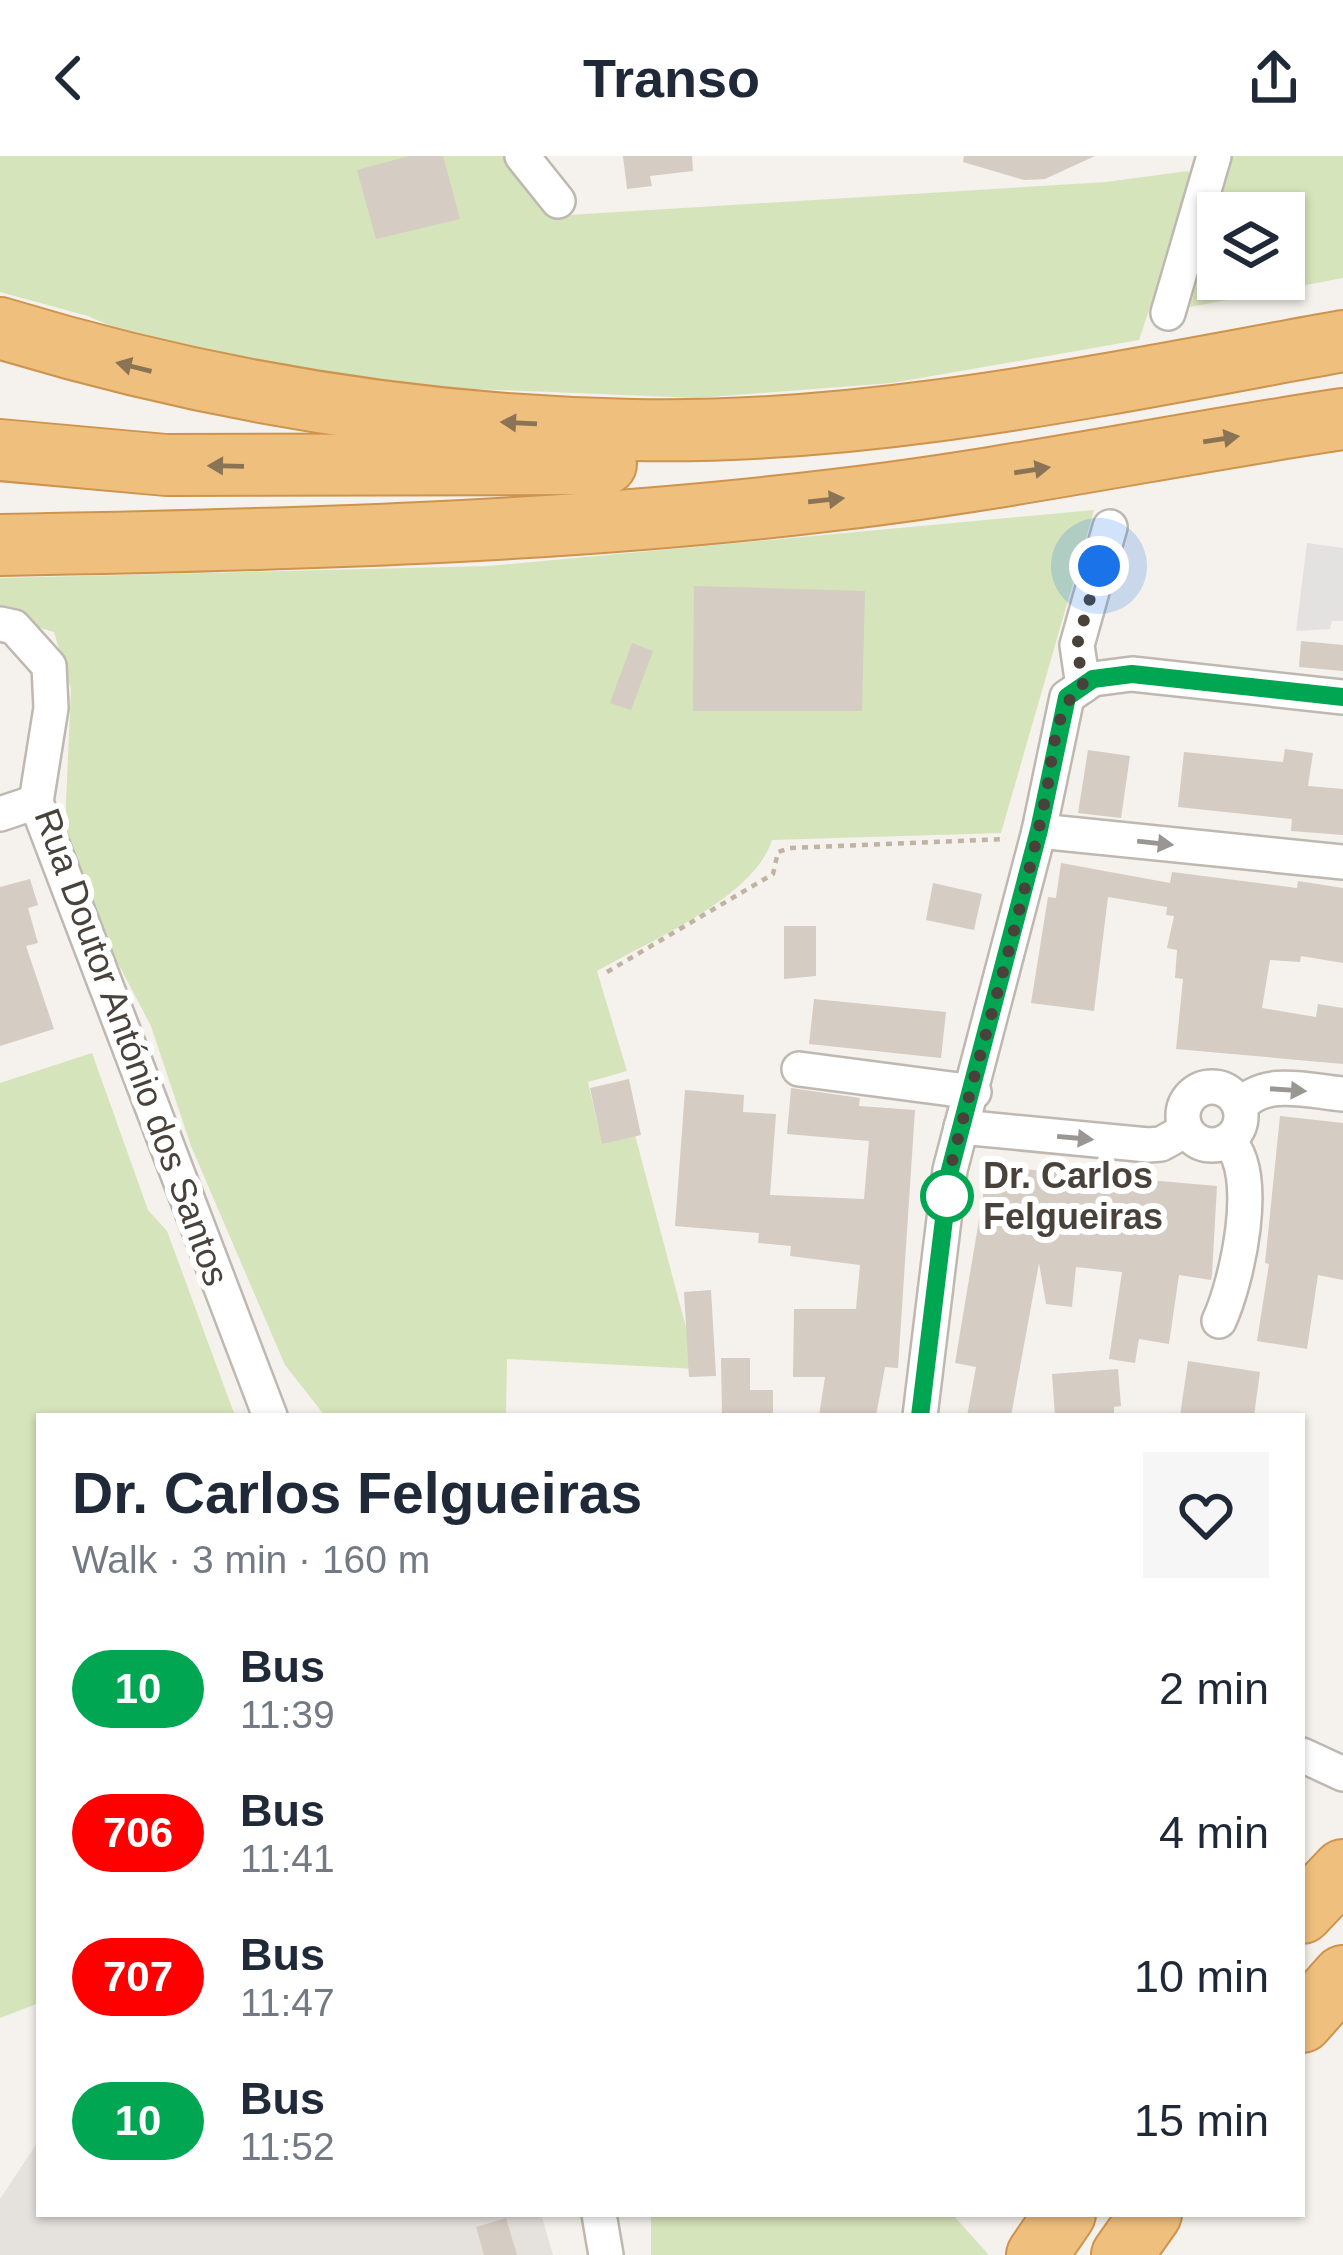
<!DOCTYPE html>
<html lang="en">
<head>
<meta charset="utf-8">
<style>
	:root { --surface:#fff; --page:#f6f6f7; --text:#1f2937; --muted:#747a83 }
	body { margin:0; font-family:Helvetica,sans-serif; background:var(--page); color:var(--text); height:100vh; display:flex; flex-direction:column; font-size:45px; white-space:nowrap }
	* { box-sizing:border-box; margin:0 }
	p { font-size:39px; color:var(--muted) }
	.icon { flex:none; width:66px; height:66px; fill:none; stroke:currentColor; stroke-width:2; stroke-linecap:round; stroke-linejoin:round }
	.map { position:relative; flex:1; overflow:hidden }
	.drawer { position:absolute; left:36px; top:1257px; width:1269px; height:804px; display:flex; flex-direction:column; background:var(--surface); border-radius:0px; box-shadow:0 3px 9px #0004 }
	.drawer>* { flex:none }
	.badge { padding:0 24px; border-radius:39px; font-size:42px; line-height:78px }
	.tools { position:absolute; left:1197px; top:36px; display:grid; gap:24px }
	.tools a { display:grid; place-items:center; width:108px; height:108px; border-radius:0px; background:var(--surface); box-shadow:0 3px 9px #0004; font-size:60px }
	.you { position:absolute; width:60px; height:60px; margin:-30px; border:9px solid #fff; border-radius:50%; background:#1a73e8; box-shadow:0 0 0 18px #1a73e833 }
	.map>.badge { position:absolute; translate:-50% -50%; box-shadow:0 0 0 6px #fff }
	.round { display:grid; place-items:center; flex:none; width:126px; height:126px; border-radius:0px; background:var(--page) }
	.summary { display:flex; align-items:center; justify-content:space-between; height:204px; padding:0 36px }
	h1 { font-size:57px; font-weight:600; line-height:90px }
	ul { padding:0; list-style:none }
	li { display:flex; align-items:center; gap:36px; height:144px; padding:0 36px }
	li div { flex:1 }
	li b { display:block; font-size:45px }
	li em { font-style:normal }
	li .badge { min-width:132px; font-weight:700; text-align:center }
	header { display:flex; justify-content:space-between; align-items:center; height:156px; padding:0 36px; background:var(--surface); font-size:54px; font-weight:600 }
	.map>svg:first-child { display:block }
</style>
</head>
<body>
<header><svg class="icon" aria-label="back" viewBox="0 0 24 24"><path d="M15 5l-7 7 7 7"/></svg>Transo<svg class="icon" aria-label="share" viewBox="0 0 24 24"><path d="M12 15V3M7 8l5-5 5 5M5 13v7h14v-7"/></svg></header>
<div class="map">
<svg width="1343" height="2099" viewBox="0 0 1343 2099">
	<rect width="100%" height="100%" fill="#f5f1ec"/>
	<polygon fill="#e5e1dd" points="39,1984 39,2058 541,2058 553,2099 0,2099 0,2043"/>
	<g fill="#d5e4ba" fill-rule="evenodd">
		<polygon points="0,0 509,0 553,60 1106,26 1188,15 1193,23 1139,184 892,227 697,242 427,231 163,193 88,160 0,136"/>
		<path d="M1232,0H1343V122L1190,151ZM1284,57V123H1218V57Z"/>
		<path d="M1094,354L1001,677L772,684C754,742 649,785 597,815L627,915L588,926L602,987L635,979L697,1213L507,1203L506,1260H325L285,1209L191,990L151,870L91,756L65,670L71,533L54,476L0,460V422L489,410Z"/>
		<polygon points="92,897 148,1054 167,1075 235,1260 39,1260 39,1847 0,1862 0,927"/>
		<polygon points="651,2058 952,2058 989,2099 651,2099"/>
	</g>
	<polygon fill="#e4e2e0" points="1307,387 1343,392 1343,465 1332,465 1330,473 1296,475"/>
	<g fill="#d5ccc3">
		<polygon points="409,0 443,0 460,63 376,83 357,14"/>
		<polygon points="623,0 692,0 693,15 650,20 652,30 627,33"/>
		<polygon points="964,0 1095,0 1045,23 1024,24 963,6"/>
		<polygon points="694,430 865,435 862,555 693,555"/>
		<polygon points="1301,485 1343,489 1343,515 1299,511"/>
		<polygon points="632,487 653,495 631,554 610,547"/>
		<polygon points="1285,593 1313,597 1308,630 1343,633 1343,679 1291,675 1292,663 1178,651 1184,596 1283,606"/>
		<polygon points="1088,594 1130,600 1121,662 1078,657"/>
		<polygon points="1061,707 1170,727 1172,716 1297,732 1298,725 1343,732 1343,807 1301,800 1300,806 1270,804 1262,852 1316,861 1318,848 1343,852 1343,908 1176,893 1183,823 1175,822 1177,794 1167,792 1174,760 1166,759 1167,751 1108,741 1094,855 1031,847 1048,741 1056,742"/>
		<polygon points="30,723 38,749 28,752 38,787 26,790 54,873 0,890 0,731"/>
		<polygon points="933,727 982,738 974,774 926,764"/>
		<polygon points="784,770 816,770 816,820 784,823"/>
		<polygon points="814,843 946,856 941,902 809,888"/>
		<polygon points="629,923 641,979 602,988 590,932"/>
		<polygon points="791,932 860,942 859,950 915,954 898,1212 885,1211 876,1260 819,1260 825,1221 793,1221 794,1153 856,1153 860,1109 790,1100 791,1090 758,1087 759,1077 675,1070 685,934 744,939 743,956 776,958 770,1039 864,1043 869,985 787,978"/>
		<polygon points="1280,960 1343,967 1343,1124 1318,1119 1307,1193 1257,1185 1269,1108 1265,1107"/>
		<polygon points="988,1010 1217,1030 1212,1119 1211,1124 1179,1119 1169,1188 1139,1183 1135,1207 1109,1203 1122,1116 1076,1111 1072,1151 1046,1148 1039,1107 1011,1260 967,1260 976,1211 955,1207"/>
		<polygon points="711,1134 716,1220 689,1221 684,1136"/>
		<polygon points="721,1202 750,1202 750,1234 773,1234 773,1260 722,1260"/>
		<polygon points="1188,1205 1260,1216 1254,1260 1180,1260"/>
		<polygon points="1118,1213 1121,1250 1114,1251 1114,1260 1055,1260 1052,1218"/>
		<polygon points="506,2062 517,2099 484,2099 476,2071"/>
	</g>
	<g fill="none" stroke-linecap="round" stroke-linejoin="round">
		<defs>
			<g id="street">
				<polyline points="522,0 558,45"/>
				<polyline points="1168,157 1214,0"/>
				<polyline points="0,468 14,471 49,510 51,552 36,646 270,1260"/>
				<polyline points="1083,530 1077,489 1110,371"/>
				<polyline points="0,658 36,646"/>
				<polyline points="1039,675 1343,706"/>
				<polyline points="799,913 974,936"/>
				<circle cx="1212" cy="960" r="29"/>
				<path d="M1240,951C1263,921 1309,935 1343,938"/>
				<polyline points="961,971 1148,989 1161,988 1186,974"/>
				<path d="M1219,1165C1237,1126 1262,1016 1228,985"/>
				<polyline points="920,1260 950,1014 1039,675 1067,541 1093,523 1132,518 1343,541"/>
				<polyline points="1302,1599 1343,1618"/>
				<polyline points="599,2058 606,2099"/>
			</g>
			<g id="highway">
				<path d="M0,172C207,235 416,270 633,274C871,279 1110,227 1343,185"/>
				<polyline points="0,294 166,309 606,308"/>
				<path d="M0,389C280,384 564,377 842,343C1010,323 1176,288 1343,263"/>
				<polyline points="1302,1757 1343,1714"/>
				<polyline points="1302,1866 1343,1820"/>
				<polyline points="1037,2099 1065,2058"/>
				<polyline points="1122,2099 1151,2058"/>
			</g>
		</defs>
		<use href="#street" stroke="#bfb8b0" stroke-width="38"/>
		<use href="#highway" stroke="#ce934d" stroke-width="64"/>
		<polyline stroke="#c0b3a2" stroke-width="4.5" stroke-dasharray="6 6" stroke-linecap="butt" points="607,816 773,718 778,696 790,692 1006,683"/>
		<use href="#street" stroke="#fff" stroke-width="33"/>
		<use href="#highway" stroke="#efbf7d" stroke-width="60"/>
	</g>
	<defs><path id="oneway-solid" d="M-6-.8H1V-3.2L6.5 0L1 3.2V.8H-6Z" transform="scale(3)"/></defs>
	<g fill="#8b7455">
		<use href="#oneway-solid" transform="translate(134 211) rotate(-166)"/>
		<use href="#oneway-solid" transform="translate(519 267) rotate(-177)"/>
		<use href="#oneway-solid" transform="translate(1221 283) rotate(-9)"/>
		<use href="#oneway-solid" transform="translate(226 310) rotate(-179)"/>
		<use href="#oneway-solid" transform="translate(1032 314) rotate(-9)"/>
		<use href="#oneway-solid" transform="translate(826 344) rotate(-6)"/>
	</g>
	<g fill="#9a9793">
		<use href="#oneway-solid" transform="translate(1155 687) rotate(6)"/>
		<use href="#oneway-solid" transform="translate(1288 934) rotate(4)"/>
		<use href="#oneway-solid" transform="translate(1075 982) rotate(5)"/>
	</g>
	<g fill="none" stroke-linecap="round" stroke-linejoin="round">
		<defs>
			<polyline id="line" points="920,1260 950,1014 1039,674 1067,541 1093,523 1132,518 1343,541"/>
		</defs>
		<use href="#line" stroke="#fff" stroke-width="27"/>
		<use href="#line" stroke="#00a651" stroke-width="18"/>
		<path stroke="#48423b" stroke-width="12" stroke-dasharray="0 21.6" d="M947,1040L945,1054L950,1014C981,889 1020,766 1046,639C1053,604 1053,551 1083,530L1077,489L1099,410"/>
	</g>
	<circle fill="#fff" stroke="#00a651" stroke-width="6" cx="947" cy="1040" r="24"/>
	<g text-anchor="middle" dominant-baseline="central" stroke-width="12" stroke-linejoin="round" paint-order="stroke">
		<g font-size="36" fill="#48423b" stroke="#fff">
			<text transform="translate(132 891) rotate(70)">Rua Doutor António dos Santos</text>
		</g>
		<g font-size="36" font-weight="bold" fill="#48423b" stroke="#fff" text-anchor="start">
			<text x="983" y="1019">Dr. Carlos<tspan x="983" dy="41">Felgueiras</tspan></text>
		</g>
	</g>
</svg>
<div class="tools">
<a><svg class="icon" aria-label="layers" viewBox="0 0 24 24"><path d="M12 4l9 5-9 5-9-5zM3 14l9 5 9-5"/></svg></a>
</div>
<div class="you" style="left:1099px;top:410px"></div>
<section class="drawer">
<div class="summary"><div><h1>Dr. Carlos Felgueiras</h1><p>Walk · 3 min · 160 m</p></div><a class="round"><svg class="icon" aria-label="heart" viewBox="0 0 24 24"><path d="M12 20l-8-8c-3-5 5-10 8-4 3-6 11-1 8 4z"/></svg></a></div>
<ul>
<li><span class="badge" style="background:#00a651;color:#fff">10</span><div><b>Bus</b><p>11:39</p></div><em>2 min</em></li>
<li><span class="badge" style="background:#f00;color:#fff">706</span><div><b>Bus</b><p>11:41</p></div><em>4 min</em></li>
<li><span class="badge" style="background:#f00;color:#fff">707</span><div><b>Bus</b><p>11:47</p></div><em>10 min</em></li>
<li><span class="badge" style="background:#00a651;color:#fff">10</span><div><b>Bus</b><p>11:52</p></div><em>15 min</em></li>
</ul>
</section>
</div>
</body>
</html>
